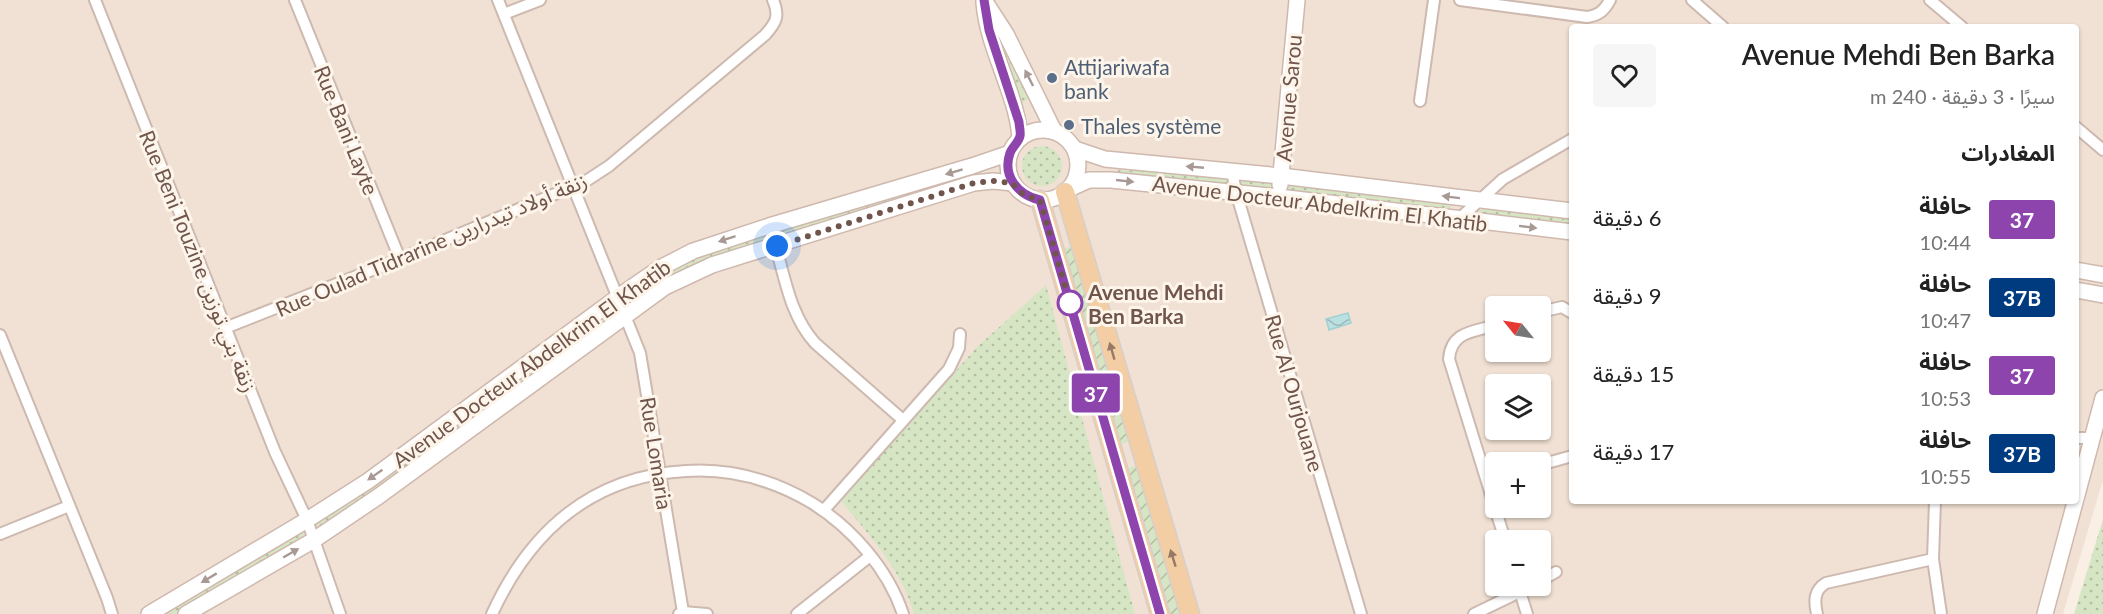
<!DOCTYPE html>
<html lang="ar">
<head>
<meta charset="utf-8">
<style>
	:root { --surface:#fff; --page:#f6f6f6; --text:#222; --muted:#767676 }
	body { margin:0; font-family:Lato,"Noto Sans Arabic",sans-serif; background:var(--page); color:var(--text); direction:rtl; height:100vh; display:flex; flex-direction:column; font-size:22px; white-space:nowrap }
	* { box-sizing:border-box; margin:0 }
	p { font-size:20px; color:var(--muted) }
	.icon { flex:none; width:33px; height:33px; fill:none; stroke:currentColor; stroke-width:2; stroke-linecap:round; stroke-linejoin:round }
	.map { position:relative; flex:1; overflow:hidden; direction:ltr }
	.panel { position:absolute; left:1569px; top:24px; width:510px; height:480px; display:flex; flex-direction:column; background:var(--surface); border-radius:6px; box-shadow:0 2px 4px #0004; direction:rtl }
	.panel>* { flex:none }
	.badge { padding:0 12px; border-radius:4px; font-size:21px; line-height:39px }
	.needle { width:39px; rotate:300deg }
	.tools { position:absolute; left:1485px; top:296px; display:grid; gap:12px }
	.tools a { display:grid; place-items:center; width:66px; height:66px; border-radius:6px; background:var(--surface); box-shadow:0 2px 4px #0004; font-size:30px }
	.you { position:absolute; width:30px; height:30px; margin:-15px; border:4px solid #fff; border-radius:50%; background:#1a73e8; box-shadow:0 0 0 9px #1a73e833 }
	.map>.badge { position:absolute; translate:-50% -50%; box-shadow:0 0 0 3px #fff }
	h2 { padding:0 24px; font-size:22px; line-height:54px }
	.round { display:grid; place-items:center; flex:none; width:63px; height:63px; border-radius:6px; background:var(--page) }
	.summary { display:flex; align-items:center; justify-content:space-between; height:102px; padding:0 24px }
	h1 { font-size:28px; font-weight:600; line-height:45px }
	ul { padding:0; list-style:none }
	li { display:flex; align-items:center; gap:18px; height:78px; padding:0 24px }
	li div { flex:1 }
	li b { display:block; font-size:22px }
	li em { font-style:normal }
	li .badge { min-width:66px; font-weight:700; text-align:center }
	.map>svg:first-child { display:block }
</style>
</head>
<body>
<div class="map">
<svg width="2103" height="614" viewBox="0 0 2103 614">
	<defs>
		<pattern id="grass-dots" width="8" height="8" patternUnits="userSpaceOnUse" patternTransform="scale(1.5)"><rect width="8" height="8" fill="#d6e6c4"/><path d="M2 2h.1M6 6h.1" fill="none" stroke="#b2bda1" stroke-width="1.8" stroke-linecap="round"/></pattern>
		<pattern id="garden-furrows" width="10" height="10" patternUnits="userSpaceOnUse" patternTransform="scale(1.5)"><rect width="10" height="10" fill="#d6e6c4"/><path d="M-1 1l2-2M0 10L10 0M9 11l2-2" fill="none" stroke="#b2bda1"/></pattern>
		<pattern id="water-waves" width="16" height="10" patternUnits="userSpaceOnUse" patternTransform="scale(1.5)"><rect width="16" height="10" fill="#bbe0e2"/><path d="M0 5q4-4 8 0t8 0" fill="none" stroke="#9cb8b9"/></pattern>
	</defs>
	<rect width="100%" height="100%" fill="#faefe5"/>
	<path fill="#f1e1d4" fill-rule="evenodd" d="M0,0H2103V480L2063,614H0ZM1572,27H2076V501H1572ZM1496,306H1540V351H1496ZM1496,384H1540V429H1496ZM1496,462H1540V507H1496ZM1496,540H1540V585H1496Z"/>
	<g fill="url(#grass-dots)">
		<polygon points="1002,39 1029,99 1023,102 1000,40"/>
		<circle cx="1042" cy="166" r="20"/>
		<polygon points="1118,170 1181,173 1269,183 1272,186 1268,190 1118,172"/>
		<polygon points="959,176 960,180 780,236 779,235 781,229"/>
		<polygon points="1289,185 1447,204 1451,207 1448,210 1289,191 1287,188"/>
		<polygon points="1483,207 1572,218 1572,226 1482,214 1480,211"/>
		<polygon points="765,235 769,240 631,302 629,301 628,299 645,285 686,261"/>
		<path d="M1046,285L1135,614H914C902,570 869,535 841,501L977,347Z"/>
		<polygon points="613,309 617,310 617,314 359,502 321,526 316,525 316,523"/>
		<polygon points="2103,519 2103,614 2074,614"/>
		<polygon points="302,531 304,534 303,537 176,614 163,614"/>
	</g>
	<g fill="url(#garden-furrows)">
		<polygon points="1074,246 1131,441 1118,445 1061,249"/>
		<polygon points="1139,465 1182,614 1168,614 1126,469"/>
	</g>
	<polygon fill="url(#water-waves)" stroke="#a2d0d2" stroke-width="1.5" points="1348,313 1351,323 1329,330 1326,319"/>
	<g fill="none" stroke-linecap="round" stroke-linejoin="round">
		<defs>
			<g id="street">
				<polyline points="95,0 275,452 307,520 340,614"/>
				<polyline points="295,0 400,259"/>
				<polyline points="498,0 640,353 683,612"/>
				<path d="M1460,0L1587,17C1599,15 1604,11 1610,0"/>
				<polyline points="1692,0 1723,27"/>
				<polyline points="1930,0 1962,27"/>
				<polyline points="504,14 540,0"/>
				<polyline points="1420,101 1434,0"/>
				<polyline points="2076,127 2103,150"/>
				<polyline points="1232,171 1236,192 1361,614"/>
				<polyline points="1459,219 1503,179 1572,139"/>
				<path d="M769,226C784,265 786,311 815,343L903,420"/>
				<polyline points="1540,312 1562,307 1572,313"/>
				<path d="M1496,325C1474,332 1451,331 1449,359L1505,540"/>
				<path d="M225,328L400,259L586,181L609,166L765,35C776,23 780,16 773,0"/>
				<polyline points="0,335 107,598 112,614"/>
				<polyline points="2076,438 2093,438"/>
				<polyline points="1540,465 1572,456"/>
				<polyline points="1935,501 1933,559 1941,614"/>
				<polyline points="824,510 949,369 959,348 960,334"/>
				<polyline points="0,534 69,506"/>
				<polyline points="1540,581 1556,572"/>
				<polyline points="1518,585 1527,614"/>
				<path d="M492,614C530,531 592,476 686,471C731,468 773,480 812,503C852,528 888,569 903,614"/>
				<polyline points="679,614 683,612 707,614"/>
				<polyline points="797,614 870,556"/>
				<polyline points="1474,614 1534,585"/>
				<path d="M1817,614C1814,601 1814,590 1826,583L1933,559"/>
			</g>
			<g id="secondary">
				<polyline points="984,0 1006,34 1054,131"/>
				<path d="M984,3C988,50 1016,91 1020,137"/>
				<circle cx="1043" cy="165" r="35"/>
				<polyline points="1075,149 1105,159 1281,176 1572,211"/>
				<polyline points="1280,185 1297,0"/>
				<polyline points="1069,189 1089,180 1111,180 1279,197 1572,232"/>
				<polyline points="2076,270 2103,275"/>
				<polyline points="2076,290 2103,295"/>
				<polyline points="149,614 307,520 368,481 618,297 660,268 693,251 769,226 972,166 1010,153"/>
				<polyline points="186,614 314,540 379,496 665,287 712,265 974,183 993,181 1013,183"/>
				<polyline points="2045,614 2103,398"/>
			</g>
			<g id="primary">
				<polyline points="1065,192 1190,614"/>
				<polyline points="1040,200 1160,614"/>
			</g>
		</defs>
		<use href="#street" stroke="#cdb9af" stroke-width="14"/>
		<use href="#secondary" stroke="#cfb8ad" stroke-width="18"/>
		<use href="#primary" stroke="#d7cfcd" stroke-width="21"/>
		<use href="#street" stroke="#fff" stroke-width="10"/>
		<use href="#secondary" stroke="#fff" stroke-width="15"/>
		<use href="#primary" stroke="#f3cda3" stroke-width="18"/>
	</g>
	<defs><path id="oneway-solid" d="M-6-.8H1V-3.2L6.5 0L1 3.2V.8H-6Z" transform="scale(1.5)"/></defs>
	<g fill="#a99994">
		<use href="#oneway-solid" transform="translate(1029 78) rotate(-117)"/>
		<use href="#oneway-solid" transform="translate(1195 167) rotate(-175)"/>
		<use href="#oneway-solid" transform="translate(954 172) rotate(163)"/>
		<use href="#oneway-solid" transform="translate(1125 181) rotate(6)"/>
		<use href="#oneway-solid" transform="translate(1451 197) rotate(-173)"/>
		<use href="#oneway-solid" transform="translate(1528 227) rotate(7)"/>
		<use href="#oneway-solid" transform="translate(727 239) rotate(162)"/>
		<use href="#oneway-solid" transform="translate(375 475) rotate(145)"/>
		<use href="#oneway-solid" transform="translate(291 553) rotate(-30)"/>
		<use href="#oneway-solid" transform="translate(209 578) rotate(149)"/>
	</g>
	<g fill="#977966">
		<use href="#oneway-solid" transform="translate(1112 351) rotate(-106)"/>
		<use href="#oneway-solid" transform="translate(1173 558) rotate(-107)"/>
	</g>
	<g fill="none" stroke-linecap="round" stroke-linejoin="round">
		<defs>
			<path id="line" d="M984,0L989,30L1019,122C1019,125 1021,133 1020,136C1019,142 1012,147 1010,153C1002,176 1018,195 1040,200L1160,614"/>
		</defs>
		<use href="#line" stroke="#fff" stroke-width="14"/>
		<use href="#line" stroke="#8e44ad" stroke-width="9"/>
		<polyline stroke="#70554c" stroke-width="6" stroke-dasharray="0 10.8" points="777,246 974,183 993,181 1012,183 1024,195 1040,200 1072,310 1070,303"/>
	</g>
	<g fill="#5c6f8a" stroke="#fdf4ea" stroke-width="2">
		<circle cx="1052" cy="78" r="6"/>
		<circle cx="1069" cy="125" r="6"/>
	</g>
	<circle fill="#fff" stroke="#8e44ad" stroke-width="3" cx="1070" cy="303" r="12"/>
	<g text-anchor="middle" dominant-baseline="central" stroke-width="6" stroke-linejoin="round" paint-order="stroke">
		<g font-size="21" fill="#4e5e75" stroke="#fdf4ea" text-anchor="start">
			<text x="1064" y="66">Attijariwafa<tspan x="1064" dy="24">bank</tspan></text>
			<text x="1081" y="125">Thales système</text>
		</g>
		<g font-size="21" fill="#70554c" stroke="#fdf4ea">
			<text transform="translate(1288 98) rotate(-85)">Avenue Sarou</text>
			<text transform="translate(347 130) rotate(68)">Rue Bani Layte</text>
			<text transform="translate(1320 203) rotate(7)">Avenue Docteur Abdelkrim El Khatib</text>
			<text transform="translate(431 244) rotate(-23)">Rue Oulad Tidrarine زنقة أولاد تيدرارين</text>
			<text transform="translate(199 261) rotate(68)">Rue Beni Touzine زنقة بني توزين</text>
			<text transform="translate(531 363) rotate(-36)">Avenue Docteur Abdelkrim El Khatib</text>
			<text transform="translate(1295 393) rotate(74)">Rue Al Ourjouane</text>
			<text transform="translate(657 453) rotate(81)">Rue Lomaria</text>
		</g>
		<g font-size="21" font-weight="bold" fill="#70554c" stroke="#fdf4ea" text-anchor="start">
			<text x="1088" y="291">Avenue Mehdi<tspan x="1088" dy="24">Ben Barka</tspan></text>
		</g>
	</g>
</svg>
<div class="tools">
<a><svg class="needle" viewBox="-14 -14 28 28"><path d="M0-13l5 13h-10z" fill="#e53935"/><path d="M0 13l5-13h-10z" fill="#767676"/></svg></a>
<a><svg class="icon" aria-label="layers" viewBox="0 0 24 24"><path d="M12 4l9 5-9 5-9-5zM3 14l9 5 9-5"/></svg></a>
<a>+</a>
<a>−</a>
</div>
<div class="you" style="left:777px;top:246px"></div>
<b class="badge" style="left:1096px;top:393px;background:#8e44ad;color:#fff">37</b>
<section class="panel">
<div class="summary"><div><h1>Avenue Mehdi Ben Barka</h1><p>سيرًا · 3 دقيقة · 240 m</p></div><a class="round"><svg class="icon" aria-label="heart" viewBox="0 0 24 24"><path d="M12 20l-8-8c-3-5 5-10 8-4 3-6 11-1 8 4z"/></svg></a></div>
<h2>المغادرات</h2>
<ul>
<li><span class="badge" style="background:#8e44ad;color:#fff">37</span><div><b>حافلة</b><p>10:44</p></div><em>6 دقيقة</em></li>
<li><span class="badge" style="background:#003b80;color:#fff">37B</span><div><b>حافلة</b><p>10:47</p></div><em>9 دقيقة</em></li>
<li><span class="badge" style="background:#8e44ad;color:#fff">37</span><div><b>حافلة</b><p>10:53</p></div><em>15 دقيقة</em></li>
<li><span class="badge" style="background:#003b80;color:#fff">37B</span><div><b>حافلة</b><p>10:55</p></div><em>17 دقيقة</em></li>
</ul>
</section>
</div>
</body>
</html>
